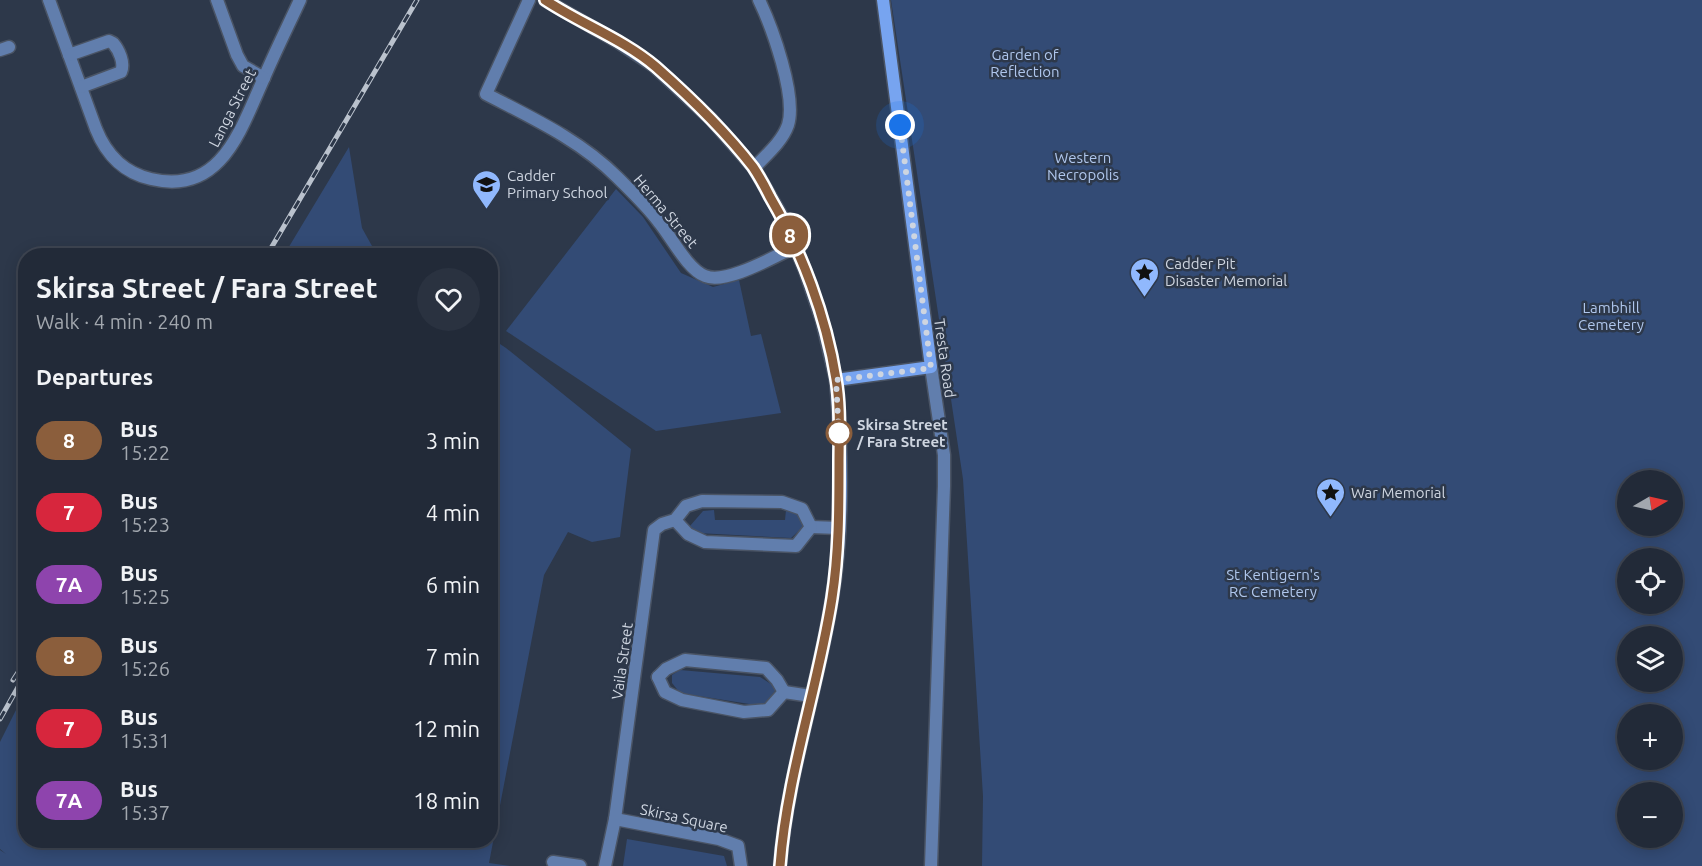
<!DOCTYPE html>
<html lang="en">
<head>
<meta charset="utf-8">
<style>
	:root { --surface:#222a38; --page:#2a3240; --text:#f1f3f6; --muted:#a2a7ae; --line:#3f4653 }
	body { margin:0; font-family:Ubuntu,sans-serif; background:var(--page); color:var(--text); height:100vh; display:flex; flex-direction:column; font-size:22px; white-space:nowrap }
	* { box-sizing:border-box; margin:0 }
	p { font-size:20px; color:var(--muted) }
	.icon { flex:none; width:33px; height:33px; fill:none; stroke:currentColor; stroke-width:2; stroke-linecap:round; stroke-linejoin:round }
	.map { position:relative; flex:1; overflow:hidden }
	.side { position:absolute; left:18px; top:248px; width:480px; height:600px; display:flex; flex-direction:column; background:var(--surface); border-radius:24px; box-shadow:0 3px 15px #0003,0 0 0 2px var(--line) }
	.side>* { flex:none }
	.badge { padding:0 12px; border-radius:20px; font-size:21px; line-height:39px }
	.needle { width:39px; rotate:81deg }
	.buttons { position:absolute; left:1617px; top:470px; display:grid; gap:12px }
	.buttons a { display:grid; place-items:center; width:66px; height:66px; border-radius:50%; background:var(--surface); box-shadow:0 3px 15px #0003,0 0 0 2px var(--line); font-size:30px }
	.you { position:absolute; width:30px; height:30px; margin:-15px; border:4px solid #fff; border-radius:50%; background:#1a73e8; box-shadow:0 0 0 9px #1a73e833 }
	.map>.badge { position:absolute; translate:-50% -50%; box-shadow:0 0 0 3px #fff }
	h2 { padding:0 18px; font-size:22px; line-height:54px }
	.round { display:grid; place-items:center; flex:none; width:63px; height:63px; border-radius:32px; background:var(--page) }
	.headline { display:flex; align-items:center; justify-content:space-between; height:102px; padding:0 18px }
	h1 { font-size:28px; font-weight:600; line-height:45px }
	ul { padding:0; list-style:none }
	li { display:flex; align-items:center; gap:18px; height:72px; padding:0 18px }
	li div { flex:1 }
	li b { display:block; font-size:22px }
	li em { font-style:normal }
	li .badge { min-width:66px; font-weight:700; text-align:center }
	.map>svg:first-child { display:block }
</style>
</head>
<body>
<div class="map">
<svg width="1702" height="866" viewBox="0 0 1702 866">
	<rect width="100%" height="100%" fill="#2d384a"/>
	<g fill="#334b75" fill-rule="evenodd">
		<path d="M891,0H1702V866H982L983,796L963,479ZM1628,480H1672V525H1628ZM1628,558H1672V603H1628ZM1628,636H1672V681H1628ZM1628,714H1672V759H1628ZM1628,792H1672V837H1628Z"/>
		<polygon points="349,147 362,228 377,255 284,255"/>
		<polygon points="616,189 643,217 681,273 713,287 739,280 751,336 761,334 781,413 656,431 506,331"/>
		<polygon points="491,338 506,348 631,449 620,537 592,542 568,532 544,575 489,863 510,866 0,866 0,850 6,854 0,849 0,742 25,692 26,840 490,840"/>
		<polygon points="714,510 715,520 785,520 786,510 797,510 804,526 791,538 697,533 690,526 703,511"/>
		<polygon points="680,670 760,677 771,684 776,690 762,706 680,693 672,683 672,675"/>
		<polygon points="627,839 724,856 727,866 623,866"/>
	</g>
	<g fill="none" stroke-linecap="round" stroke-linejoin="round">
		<defs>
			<g id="street">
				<path d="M49,0L96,129C106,154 124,173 151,179C222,196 241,128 264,78C275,52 288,26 300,0"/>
				<polyline points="217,0 237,55 243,66 264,78"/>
				<path d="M529,0L486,94C532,118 580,140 617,177C631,191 646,205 658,221C671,236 687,269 705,276C726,285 775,256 795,247"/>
				<polyline points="545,0 618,42 654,66 711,119 754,168 785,222 805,270 822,320 836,380"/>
				<polyline points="0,50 9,47"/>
				<path d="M69,55L109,41L113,43C119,50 125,63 121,72L81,87"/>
				<path d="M754,168C766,155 782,142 788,125C797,96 772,27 759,0"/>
				<polyline points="675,520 688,534 705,542 796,546 811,527"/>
				<polyline points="811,527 839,528"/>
				<polyline points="658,677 665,692 682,700 744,712 768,710 784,692"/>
				<polyline points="658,677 666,669 685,660 766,668 777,680 784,692"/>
				<polyline points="784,692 811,696"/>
				<polyline points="615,819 719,839 738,846 741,866"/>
				<polyline points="553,862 580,866"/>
				<polyline points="605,866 615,819 654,530 662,524 675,520 686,506 702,501 782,502 802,509 811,527"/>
				<polyline points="931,866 944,486 944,455 931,367"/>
			</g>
			<path id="secondary" d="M780,866C787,775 818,688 832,598C844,528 842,450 836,380L931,367L883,0"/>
		</defs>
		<use href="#street" stroke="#4a5465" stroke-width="15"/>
		<use href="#secondary" stroke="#4a5465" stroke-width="15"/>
		<use href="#street" stroke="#617ead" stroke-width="12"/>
		<use href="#secondary" stroke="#77a4f0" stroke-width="12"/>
		<defs>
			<g id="rail">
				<polyline points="267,255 417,0"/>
				<polyline points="13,680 26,660"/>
				<polyline points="0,719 26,673"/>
			</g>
		</defs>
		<use href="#rail" stroke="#bac2cd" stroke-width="5"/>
		<use href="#rail" stroke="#2d384a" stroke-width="3" stroke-dasharray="9" stroke-linecap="butt"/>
	</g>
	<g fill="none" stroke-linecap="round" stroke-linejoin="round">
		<defs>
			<path id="line" d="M545,0C581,24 623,39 656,67C690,97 725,131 753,167C759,176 765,187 770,197C802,252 826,316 836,379C841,407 839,435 839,463C839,508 839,553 832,598C818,688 787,774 780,866"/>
		</defs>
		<use href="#line" stroke="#fff" stroke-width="14"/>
		<use href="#line" stroke="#8b5e3c" stroke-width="9"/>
		<polyline stroke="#ced5e0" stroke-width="6" stroke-dasharray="0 10.8" points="839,433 839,438 836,380 931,368 900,125"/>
	</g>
	<defs>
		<symbol id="school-pin" viewBox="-11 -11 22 30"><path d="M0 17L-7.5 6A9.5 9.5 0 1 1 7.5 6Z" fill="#90b8fd" stroke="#2d384a"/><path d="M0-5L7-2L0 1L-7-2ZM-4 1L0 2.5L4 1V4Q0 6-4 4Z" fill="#111"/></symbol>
		<symbol id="sight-pin" viewBox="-11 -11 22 30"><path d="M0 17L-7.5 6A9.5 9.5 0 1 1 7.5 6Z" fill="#90b8fd" stroke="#2d384a"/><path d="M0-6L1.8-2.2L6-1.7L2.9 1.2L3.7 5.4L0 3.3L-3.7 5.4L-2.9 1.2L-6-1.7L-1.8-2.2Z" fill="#111"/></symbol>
	</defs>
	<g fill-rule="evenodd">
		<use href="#school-pin" x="470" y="168" width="33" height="45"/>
		<use href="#sight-pin" x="1128" y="256" width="33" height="45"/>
		<use href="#sight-pin" x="1314" y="476" width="33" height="45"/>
	</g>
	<circle fill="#fff" stroke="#8b5e3c" stroke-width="3" cx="839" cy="433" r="12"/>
	<g text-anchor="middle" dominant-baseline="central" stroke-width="5" stroke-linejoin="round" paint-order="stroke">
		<g font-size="15" fill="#afc6ec" stroke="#2d384a">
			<text x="1025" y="54">Garden of<tspan x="1025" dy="17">Reflection</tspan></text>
			<text x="1083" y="157">Western<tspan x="1083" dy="17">Necropolis</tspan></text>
			<text x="1611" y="307">Lambhill<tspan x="1611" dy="17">Cemetery</tspan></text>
			<text x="1273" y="574">St Kentigern's<tspan x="1273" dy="17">RC Cemetery</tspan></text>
		</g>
		<g font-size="15" fill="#ced5e0" stroke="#2d384a">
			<text transform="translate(232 108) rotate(-63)">Langa Street</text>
			<text transform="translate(666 211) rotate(50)">Herma Street</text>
			<text transform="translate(945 358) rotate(82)">Tresta Road</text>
			<text transform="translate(622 661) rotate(-82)">Vaila Street</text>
			<text transform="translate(684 818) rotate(12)">Skirsa Square</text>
		</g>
		<g font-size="15" fill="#ced5e0" stroke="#2d384a" text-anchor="start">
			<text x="507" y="175">Cadder<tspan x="507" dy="17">Primary School</tspan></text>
			<text x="1165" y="263">Cadder Pit<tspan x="1165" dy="17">Disaster Memorial</tspan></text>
			<text x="1351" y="492">War Memorial</text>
		</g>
		<g font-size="15" font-weight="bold" fill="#ced5e0" stroke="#2d384a" text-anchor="start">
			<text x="857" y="424">Skirsa Street<tspan x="857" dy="17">/ Fara Street</tspan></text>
		</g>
	</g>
</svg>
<div class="buttons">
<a><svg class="needle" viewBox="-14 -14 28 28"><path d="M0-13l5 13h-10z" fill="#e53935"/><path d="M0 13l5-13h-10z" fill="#a2a7ae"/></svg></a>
<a><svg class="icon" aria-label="locate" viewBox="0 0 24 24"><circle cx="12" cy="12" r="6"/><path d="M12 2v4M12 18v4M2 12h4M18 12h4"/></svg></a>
<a><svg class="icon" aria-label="layers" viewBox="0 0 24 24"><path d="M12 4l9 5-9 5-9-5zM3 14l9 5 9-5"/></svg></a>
<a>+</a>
<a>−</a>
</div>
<div class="you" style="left:900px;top:125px"></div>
<b class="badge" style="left:790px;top:235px;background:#8b5e3c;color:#fff">8</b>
<section class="side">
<div class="headline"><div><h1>Skirsa Street / Fara Street</h1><p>Walk · 4 min · 240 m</p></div><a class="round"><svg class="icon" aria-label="heart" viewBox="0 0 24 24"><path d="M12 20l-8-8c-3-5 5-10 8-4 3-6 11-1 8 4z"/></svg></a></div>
<h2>Departures</h2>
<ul>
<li><span class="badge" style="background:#8b5e3c;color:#fff">8</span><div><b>Bus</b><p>15:22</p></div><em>3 min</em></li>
<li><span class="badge" style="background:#d7263d;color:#fff">7</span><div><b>Bus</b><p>15:23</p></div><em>4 min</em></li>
<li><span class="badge" style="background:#8e44ad;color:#fff">7A</span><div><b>Bus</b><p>15:25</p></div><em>6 min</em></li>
<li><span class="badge" style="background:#8b5e3c;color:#fff">8</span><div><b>Bus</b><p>15:26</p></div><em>7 min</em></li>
<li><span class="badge" style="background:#d7263d;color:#fff">7</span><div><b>Bus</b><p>15:31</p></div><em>12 min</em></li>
<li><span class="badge" style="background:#8e44ad;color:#fff">7A</span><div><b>Bus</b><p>15:37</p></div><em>18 min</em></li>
</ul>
</section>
</div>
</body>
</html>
